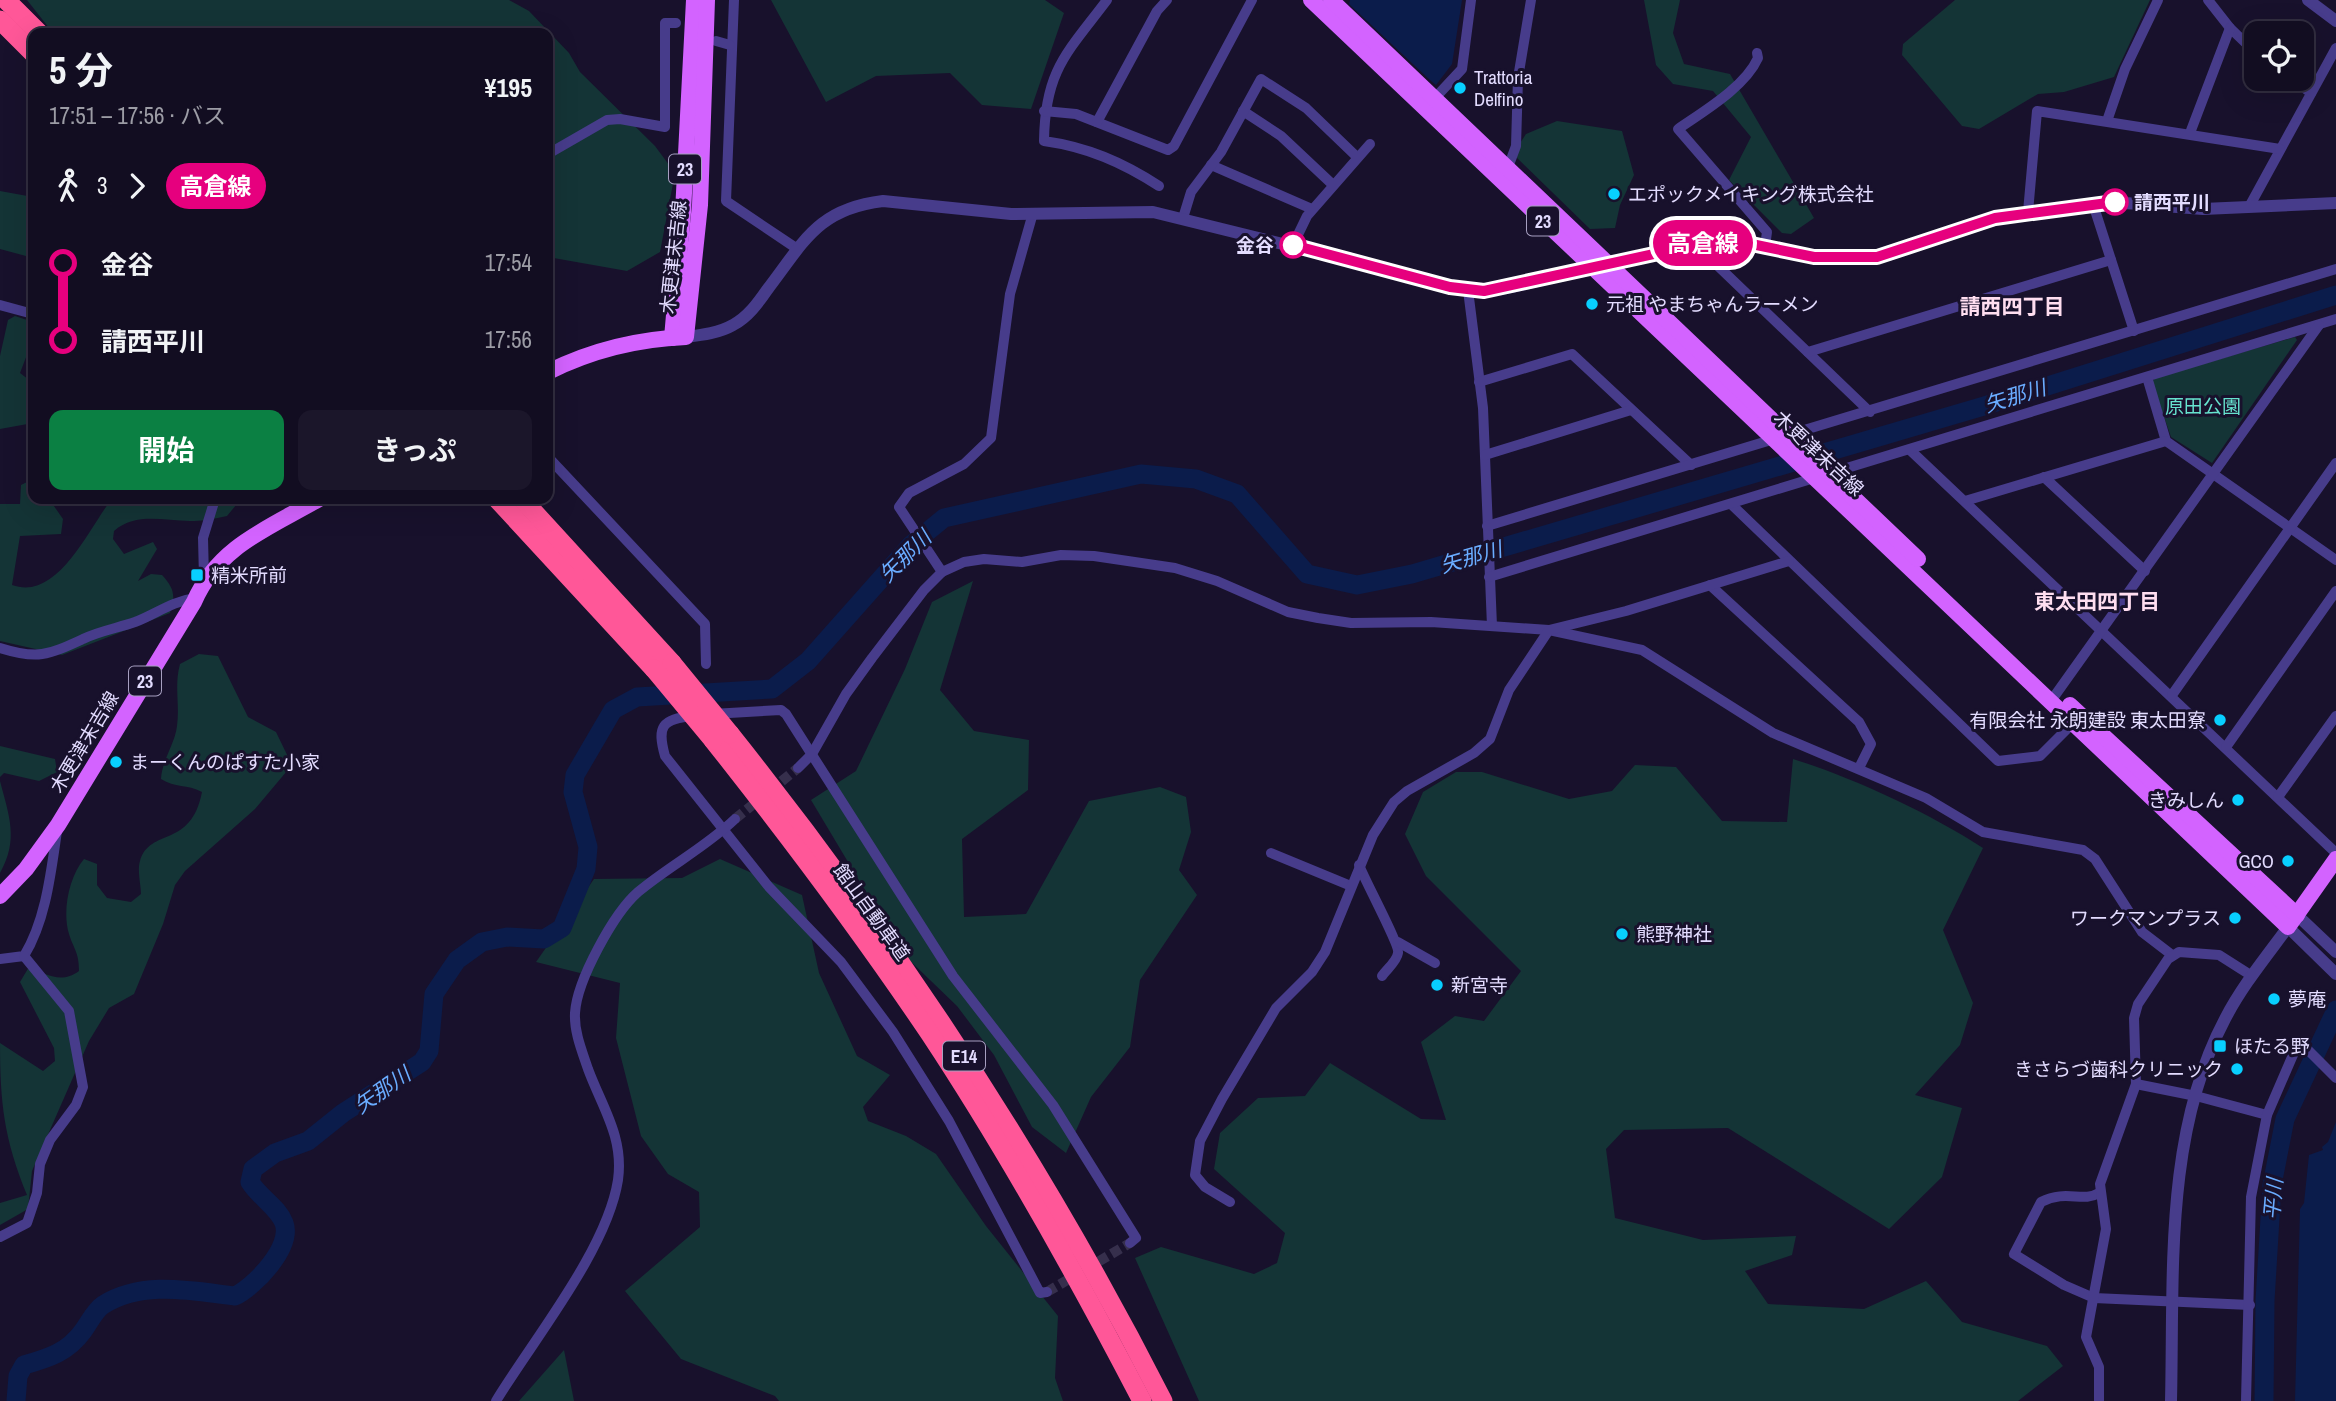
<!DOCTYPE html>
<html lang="ja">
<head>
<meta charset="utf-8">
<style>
	:root { --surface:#120d21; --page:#1b162a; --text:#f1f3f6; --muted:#9c9ca5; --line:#312d3f; --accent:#0b8043 }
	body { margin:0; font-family:"Archivo Narrow","Noto Sans JP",sans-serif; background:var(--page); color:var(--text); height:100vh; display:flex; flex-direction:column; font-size:26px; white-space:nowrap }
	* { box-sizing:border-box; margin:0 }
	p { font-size:23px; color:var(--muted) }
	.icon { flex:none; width:38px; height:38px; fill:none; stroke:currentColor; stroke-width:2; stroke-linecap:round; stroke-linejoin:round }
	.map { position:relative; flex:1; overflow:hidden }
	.sheet { position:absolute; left:28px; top:28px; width:525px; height:476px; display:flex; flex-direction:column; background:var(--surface); border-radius:14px; box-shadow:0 7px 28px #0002,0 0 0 2px var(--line) }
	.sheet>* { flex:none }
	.badge { padding:0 14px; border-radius:23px; font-size:24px; line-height:46px }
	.fabs { position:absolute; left:2244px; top:21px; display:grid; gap:14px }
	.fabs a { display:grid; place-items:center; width:70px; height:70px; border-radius:14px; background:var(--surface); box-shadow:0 7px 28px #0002,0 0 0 2px var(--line); font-size:35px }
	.map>.badge { position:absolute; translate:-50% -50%; box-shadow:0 0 0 4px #fff }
	.legs { display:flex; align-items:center; gap:10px; height:77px; padding:0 21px; font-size:23px }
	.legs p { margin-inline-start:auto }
	.overview { display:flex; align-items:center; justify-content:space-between; height:119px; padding:0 21px }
	h1 { font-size:38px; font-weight:700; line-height:52px }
	.cta { display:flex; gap:14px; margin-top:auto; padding:14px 21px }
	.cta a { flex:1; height:80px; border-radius:14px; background:var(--accent); color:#fff; font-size:28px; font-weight:700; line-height:80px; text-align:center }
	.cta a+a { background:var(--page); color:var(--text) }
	ul { padding:0 21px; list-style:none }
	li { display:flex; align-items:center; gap:24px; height:77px; font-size:26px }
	li i { display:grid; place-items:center; width:10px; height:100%; margin:0 9px; background:currentColor }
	li i::after { content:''; width:18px; height:18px; margin:-9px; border:5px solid; border-radius:50%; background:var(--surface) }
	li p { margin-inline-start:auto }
	li:first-child i { background:linear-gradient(#0000 50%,currentColor 0) }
	li:last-child i { background:linear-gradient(currentColor 50%,#0000 0) }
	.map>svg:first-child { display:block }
</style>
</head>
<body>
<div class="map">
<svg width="2336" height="1401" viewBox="0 0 2336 1401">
	<rect width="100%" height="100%" fill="#18112c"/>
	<g fill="#143436">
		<polygon points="27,0 509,0 529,11 569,53 580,72 655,146 675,173 660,252 627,271 548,257 548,33 53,33"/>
		<polygon points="771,0 1045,0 1064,13 1031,109 982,105 950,73 876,76 826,102"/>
		<polygon points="1644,0 1680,0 1673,33 1684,64 1730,74 1814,218 1791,234 1782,233 1729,180 1751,137 1713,91 1673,84 1656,65"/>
		<polygon points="1955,0 2150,0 2114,77 2064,92 2038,94 1979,129 1962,126 1902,55 1903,44"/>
		<polygon points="1557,121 1622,131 1634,175 1620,205 1615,228 1590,229 1513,154 1526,134"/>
		<polygon points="0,191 33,197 33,284 26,256 0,249"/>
		<polygon points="15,316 33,322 33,339 20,373 33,383 33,423 0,429 0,356 8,320"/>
		<polygon points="2295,337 2297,340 2212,463 2171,437 2152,382 2155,378"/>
		<path d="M33,479V499H49L63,519L61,534L20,536L12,585C58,602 89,527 112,499H241L227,516C216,518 205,521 194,521C166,522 137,511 114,531L113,539L124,554L153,542L157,549L138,581L151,574L162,575C174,588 176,596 170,613L62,655L0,641V504H20L21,485Z"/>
		<polygon points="973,581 940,690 974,731 1029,740 1028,790 962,839 964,917 1026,914 1089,801 1160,787 1186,797 1191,832 1179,870 1197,895 1140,980 1130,1047 1091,1097 1066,1153 1032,1127 994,1055 957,1006 903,954 811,800 856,771 905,669 932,602"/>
		<path d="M199,654L218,656L248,717L276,732L292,765L255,809L185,871L175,885L163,924L134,994L109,1008L89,1041L32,1171L28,1209L0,1225V1203L27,1195C4,1139 0,1103 0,1043L43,1071L55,1061L54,1048L20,982L29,967C48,975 61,984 79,971C79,952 74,950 69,934C62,911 69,877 84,859L97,864V885L107,898L131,902L141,894C141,885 137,870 140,861C150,827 191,849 202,792C187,784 175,788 161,779C162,760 175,744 177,726C180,704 174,686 180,664Z"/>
		<polygon points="0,746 55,759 57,772 39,781 4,773 0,777"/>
		<path d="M1793,759C1852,777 1931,814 1983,848L1943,930L1973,1003L1960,1045L1915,1095L1962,1108L1942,1177L1889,1229L1728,1128L1624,1130L1606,1149L1615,1218L1703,1240L1796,1236L1792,1255L1745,1271L1768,1304L1864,1309L1926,1281L1962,1322L2047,1346L2063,1366L2018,1401H1199L1135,1258L1161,1247L1254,1274L1277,1263L1285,1233L1214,1169L1220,1133L1258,1098L1305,1096L1330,1063L1421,1119L1446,1120L1421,1042L1455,1016L1484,1021L1521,971L1426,876L1405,834L1423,792L1456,772H1482L1569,799L1612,791L1635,765L1676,767L1722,821L1787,822Z"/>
		<path d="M0,781C9,816 19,839 0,873Z"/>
		<polygon points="720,859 802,895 819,973 857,1056 890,1075 863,1107 868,1121 906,1136 936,1154 986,1226 1058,1316 1055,1378 1063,1401 779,1401 775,1396 681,1359 625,1291 700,1227 699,1192 668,1174 641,1136 616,1038 620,983 536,962 594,879 682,878"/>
		<polygon points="564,1350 574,1401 519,1401"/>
	</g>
	<g fill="#0b1c4b">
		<polygon points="1350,0 1462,0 1452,64 1436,85 1430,80 1349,4"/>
		<polygon points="2336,1122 2336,1401 2295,1401 2300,1209 2304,1203 2309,1155 2323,1150 2322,1147 2328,1142"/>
	</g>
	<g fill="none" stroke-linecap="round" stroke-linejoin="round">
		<g stroke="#0b1c4b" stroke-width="19">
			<path d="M16,1401L18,1376L24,1365C49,1358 68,1352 83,1331C89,1323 95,1310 103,1305C143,1280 192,1291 235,1296C254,1287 293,1247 284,1223C278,1207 260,1198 250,1182L253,1169L275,1153L308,1141L343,1113L422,1062L429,1051L434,994L457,960L482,942L507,937L544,939L562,928L586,869L588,847L573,792L575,775L613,710L637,697L772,689L808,661L911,545L944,518L1141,474L1196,479L1237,494L1307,574L1357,585L1412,574L1984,406L2336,295"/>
			<polyline points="2264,1401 2265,1301 2272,1185 2285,1119 2336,1010"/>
		</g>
		<g stroke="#362f4c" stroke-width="10" stroke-dasharray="10 5" stroke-linecap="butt">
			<polyline points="735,819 798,768"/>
			<polyline points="1047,1292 1130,1243"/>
		</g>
		<g stroke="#473c8b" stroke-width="10">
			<polyline points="734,0 726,201 796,248"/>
			<path d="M1107,0C1067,53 1045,70 1044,141C1087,147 1122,162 1159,186"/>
			<polyline points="2208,0 2230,28 2256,53"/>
			<polyline points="716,41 730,45"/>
			<path d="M1757,53L1758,58C1745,87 1704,111 1678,129L1767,232L1765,246"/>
			<polyline points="2292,79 2311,93"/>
			<polyline points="1434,99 1462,69 1471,0"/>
			<polyline points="1044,111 1076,114 1168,150 1174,146 1252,0"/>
			<polyline points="1243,111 1281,136 1332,184"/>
			<polyline points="2107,121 2125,69 2158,0"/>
			<polyline points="1097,122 1157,11 1167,0"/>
			<polyline points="2190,133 2230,28"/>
			<polyline points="548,154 607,120 620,119 665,127 665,23 676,23"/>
			<polyline points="1211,165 1312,209"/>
			<polyline points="1507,170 1516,146 1518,78 1531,0"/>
			<polyline points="2093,204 2134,331"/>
			<polyline points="2249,207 2336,48"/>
			<polyline points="2028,212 2037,111 2280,149"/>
			<polyline points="1183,218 1191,192 1221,152 1261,79 1306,108 1357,157"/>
			<polyline points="1695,244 1870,412"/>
			<polyline points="1293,245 1307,216 1370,144"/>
			<polyline points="1468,290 1483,408 1492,626"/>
			<polyline points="0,305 33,314"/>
			<polyline points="1808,352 2111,260"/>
			<polyline points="2147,377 2166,441 2336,560"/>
			<polyline points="1479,382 1572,354 1691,465"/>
			<polyline points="1910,450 2336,853"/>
			<polyline points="1485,455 1631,410"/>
			<polyline points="548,457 705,624 706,664"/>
			<polyline points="2044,477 2145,571"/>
			<polyline points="1965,501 2166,441"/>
			<polyline points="1731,504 1998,761 2040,756 2077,719"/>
			<polyline points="1487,526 2336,269"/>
			<polyline points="942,572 899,507 909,493 964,464 991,438 1010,294 1033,213"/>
			<polyline points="1489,577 2336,319"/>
			<polyline points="204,578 203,538 215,499"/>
			<polyline points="1710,585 1859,722 1871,744 1859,768"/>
			<path d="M0,648C38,660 48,655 83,639C99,631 118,628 135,622C156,614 172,601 196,598"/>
			<polyline points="2172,695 2336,463"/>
			<polyline points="2051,701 2319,325"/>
			<polyline points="712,714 781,710 786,714 953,976 1053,1105 1136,1238 1130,1243"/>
			<path d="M693,716C661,719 657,727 665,756L769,887L841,962L893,1032L949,1121L1040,1293L1047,1292"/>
			<polyline points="2226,747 2336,591"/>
			<polyline points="798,768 812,754 846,694 872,658 924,590 942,572 964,562 984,559 1022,562 1061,555 1094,556 1175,568 1217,581 1288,612 1318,618 1351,623 1431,622 1549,630 1642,650 1773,733 1926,798 1983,832 2083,850 2095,859 2142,932 2172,955"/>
			<polyline points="2278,797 2336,716"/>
			<polyline points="1271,853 1351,886"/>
			<path d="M1359,865C1365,881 1400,945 1398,953C1397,961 1387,969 1382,976"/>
			<polyline points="1398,942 1435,963"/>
			<path d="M0,959L24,956C46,920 51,872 57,831"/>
			<polyline points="2136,1084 2196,1096 2267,1115"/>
			<path d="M2099,1193C2082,1203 2067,1189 2041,1202L2014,1254L2064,1285L2094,1298L2250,1305"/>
			<polyline points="1230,1202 1205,1187 1195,1175 1200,1141 1222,1099 1276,1008 1312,972 1325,952 1373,835 1394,802 1407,791 1474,753 1490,739 1509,690 1549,630 1626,611 1789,561"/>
			<polyline points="0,1237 27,1223 37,1193 40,1164 50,1140 76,1105 83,1087 69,1011 24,956"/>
			<path d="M496,1401C533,1340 607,1250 618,1180C624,1137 602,1107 588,1069C582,1051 574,1032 575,1013C577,980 614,913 638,892C669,866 706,847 735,819"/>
			<polyline points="2099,1401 2099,1367 2086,1337 2106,1229 2100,1184 2136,1084 2134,1018 2138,1004 2168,959 2179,952 2219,955 2252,976"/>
			<polyline points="2246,1401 2251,1197 2267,1115 2299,1041 2336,1078"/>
		</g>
		<g stroke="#473c8b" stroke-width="12">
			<polyline points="2308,0 2336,21"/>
			<path d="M686,337C702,335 719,333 733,325C748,317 758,303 767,290C804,242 817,209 883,201L1011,214L1153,212L1473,291L1512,287L1709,241H1737L1814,257L1855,259L1888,255L1995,218L2093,204L2125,203L2203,209L2336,203"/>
			<polyline points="2297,915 2336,952"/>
			<path d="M2171,1401C2174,1275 2164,1134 2225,1019C2242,986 2266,957 2288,927L2336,974"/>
		</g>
		<g stroke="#d363ff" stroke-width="16">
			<polyline points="1311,0 2288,927 2336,859"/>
			<polyline points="1331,0 1918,559"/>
			<polyline points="672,338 683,212 694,0"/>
			<path d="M548,372C592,350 636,339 686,337L700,205L707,0"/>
			<polyline points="2070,705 2297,915"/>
			<path d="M0,896L26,869L58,825L194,602C218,546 269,528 319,499"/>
		</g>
		<g stroke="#ff5798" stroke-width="19">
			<polyline points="6,0 39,33"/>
			<polyline points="0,20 33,53"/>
			<polyline points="497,499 654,669"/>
			<polyline points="522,499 672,663"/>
			<path d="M730,734C896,942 1042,1163 1163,1401"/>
			<path d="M713,740C789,836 862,933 930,1034C1008,1152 1077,1276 1142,1401"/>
		</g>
		<g stroke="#ff5798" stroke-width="19">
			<polyline points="672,663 730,734"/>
			<polyline points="654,669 713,740"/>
		</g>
	</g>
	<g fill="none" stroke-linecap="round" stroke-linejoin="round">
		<defs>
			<polyline id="line-1" points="1293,245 1450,287 1484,291 1709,242 1737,241 1814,257 1877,257 1995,218 2115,202"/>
		</defs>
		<use href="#line-1" stroke="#fff" stroke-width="16"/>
		<use href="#line-1" stroke="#e6007e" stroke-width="10"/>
	</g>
	<g fill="#08cfff" stroke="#18112c" stroke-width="2.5">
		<circle cx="1460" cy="88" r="7"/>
		<circle cx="1614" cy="194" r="7"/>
		<circle cx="1592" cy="304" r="7"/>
		<rect x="190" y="568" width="14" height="14" rx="3.5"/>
		<circle cx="2220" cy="720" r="7"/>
		<circle cx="116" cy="762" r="7"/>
		<circle cx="2238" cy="800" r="7"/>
		<circle cx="2288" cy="861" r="7"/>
		<circle cx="2235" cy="918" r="7"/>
		<circle cx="1622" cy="934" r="7"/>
		<circle cx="1437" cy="985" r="7"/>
		<circle cx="2274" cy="999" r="7"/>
		<rect x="2213" y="1039" width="14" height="14" rx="3.5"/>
		<circle cx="2237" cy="1069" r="7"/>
	</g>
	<g fill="#fff" stroke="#e6007e" stroke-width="3.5">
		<circle cx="2115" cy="202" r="12"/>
		<circle cx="1293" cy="245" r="12"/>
	</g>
	<g text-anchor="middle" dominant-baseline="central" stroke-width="6" stroke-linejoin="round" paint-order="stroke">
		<g fill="#18112c" stroke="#a69fc0" stroke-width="2">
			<rect x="669" y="154.5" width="32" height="29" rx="5"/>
			<rect x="1527" y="206.5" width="32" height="29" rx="5"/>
			<rect x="129" y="666.5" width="32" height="29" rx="5"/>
			<rect x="943" y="1041.5" width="42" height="29" rx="5"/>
		</g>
		<g font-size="18" font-weight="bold" fill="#e3dcff">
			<text x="685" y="169">23</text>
			<text x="1543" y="221">23</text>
			<text x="145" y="681">23</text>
			<text x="964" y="1056">E14</text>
		</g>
		<g font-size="19" fill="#e3dcff" stroke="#18112c" text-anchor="start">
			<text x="1474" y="77">Trattoria<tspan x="1474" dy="22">Delfino</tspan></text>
			<text x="1628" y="194">エポックメイキング株式会社</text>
			<text x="1606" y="304">元祖 やまちゃんラーメン</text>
			<text x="211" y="575">精米所前</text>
			<text x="2206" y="720" text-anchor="end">有限会社 永朗建設 東太田寮</text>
			<text x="130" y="762">まーくんのぱすた小家</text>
			<text x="2224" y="800" text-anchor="end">きみしん</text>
			<text x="2274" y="861" text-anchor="end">GCO</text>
			<text x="2221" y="918" text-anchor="end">ワークマンプラス</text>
			<text x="1636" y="934">熊野神社</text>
			<text x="1451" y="985">新宮寺</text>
			<text x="2288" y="999">夢庵</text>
			<text x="2234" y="1046">ほたる野</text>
			<text x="2223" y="1069" text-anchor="end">きさらづ歯科クリニック</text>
		</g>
		<g font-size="19" font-weight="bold" fill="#e3dcff" stroke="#18112c" text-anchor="start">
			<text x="2134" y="202">請西平川</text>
			<text x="1274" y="245" text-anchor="end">金谷</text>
		</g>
		<g font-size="19" fill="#e3dcff" stroke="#18112c">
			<text transform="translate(673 257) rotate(-84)">木更津末吉線</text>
			<text transform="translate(1819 453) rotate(43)">木更津末吉線</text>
			<text transform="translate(84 742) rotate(-59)">木更津末吉線</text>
			<text transform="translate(872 912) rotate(54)">館山自動車道</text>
		</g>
		<g font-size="19" fill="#66e2ce" stroke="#18112c">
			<text x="2203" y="406">原田公園</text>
		</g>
		<g font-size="21" font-weight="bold" fill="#ffdef0" stroke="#18112c">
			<text x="2012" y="306">請西四丁目</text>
			<text x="2097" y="601">東太田四丁目</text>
		</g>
		<g font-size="21" font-style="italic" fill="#6aacff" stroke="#18112c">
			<text transform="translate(2015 396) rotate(-17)">矢那川</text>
			<text transform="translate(905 556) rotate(-45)">矢那川</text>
			<text transform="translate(1471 557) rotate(-16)">矢那川</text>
			<text transform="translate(382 1090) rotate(-35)">矢那川</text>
			<text transform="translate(2273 1199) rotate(-85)">平川</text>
		</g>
	</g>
</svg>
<div class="fabs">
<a><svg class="icon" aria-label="locate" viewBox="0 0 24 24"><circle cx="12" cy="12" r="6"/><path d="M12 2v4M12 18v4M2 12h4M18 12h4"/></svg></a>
</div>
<b class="badge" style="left:1703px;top:243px;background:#e6007e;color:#fff">高倉線</b>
<section class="sheet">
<div class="overview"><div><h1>5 分</h1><p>17:51 – 17:56 · バス</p></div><b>¥195</b></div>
<div class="legs"><svg class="icon" aria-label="walk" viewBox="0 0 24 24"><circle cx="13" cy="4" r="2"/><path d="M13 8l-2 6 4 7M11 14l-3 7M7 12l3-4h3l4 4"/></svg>3<svg class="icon" aria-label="forward" viewBox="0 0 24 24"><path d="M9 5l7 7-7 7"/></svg><b class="badge" style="background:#e6007e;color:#fff">高倉線</b></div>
<ul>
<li><i style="color:#e6007e"></i><b>金谷</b><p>17:54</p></li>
<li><i style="color:#e6007e"></i><b>請西平川</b><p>17:56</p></li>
</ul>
<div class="cta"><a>開始</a><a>きっぷ</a></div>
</section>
</div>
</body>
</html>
